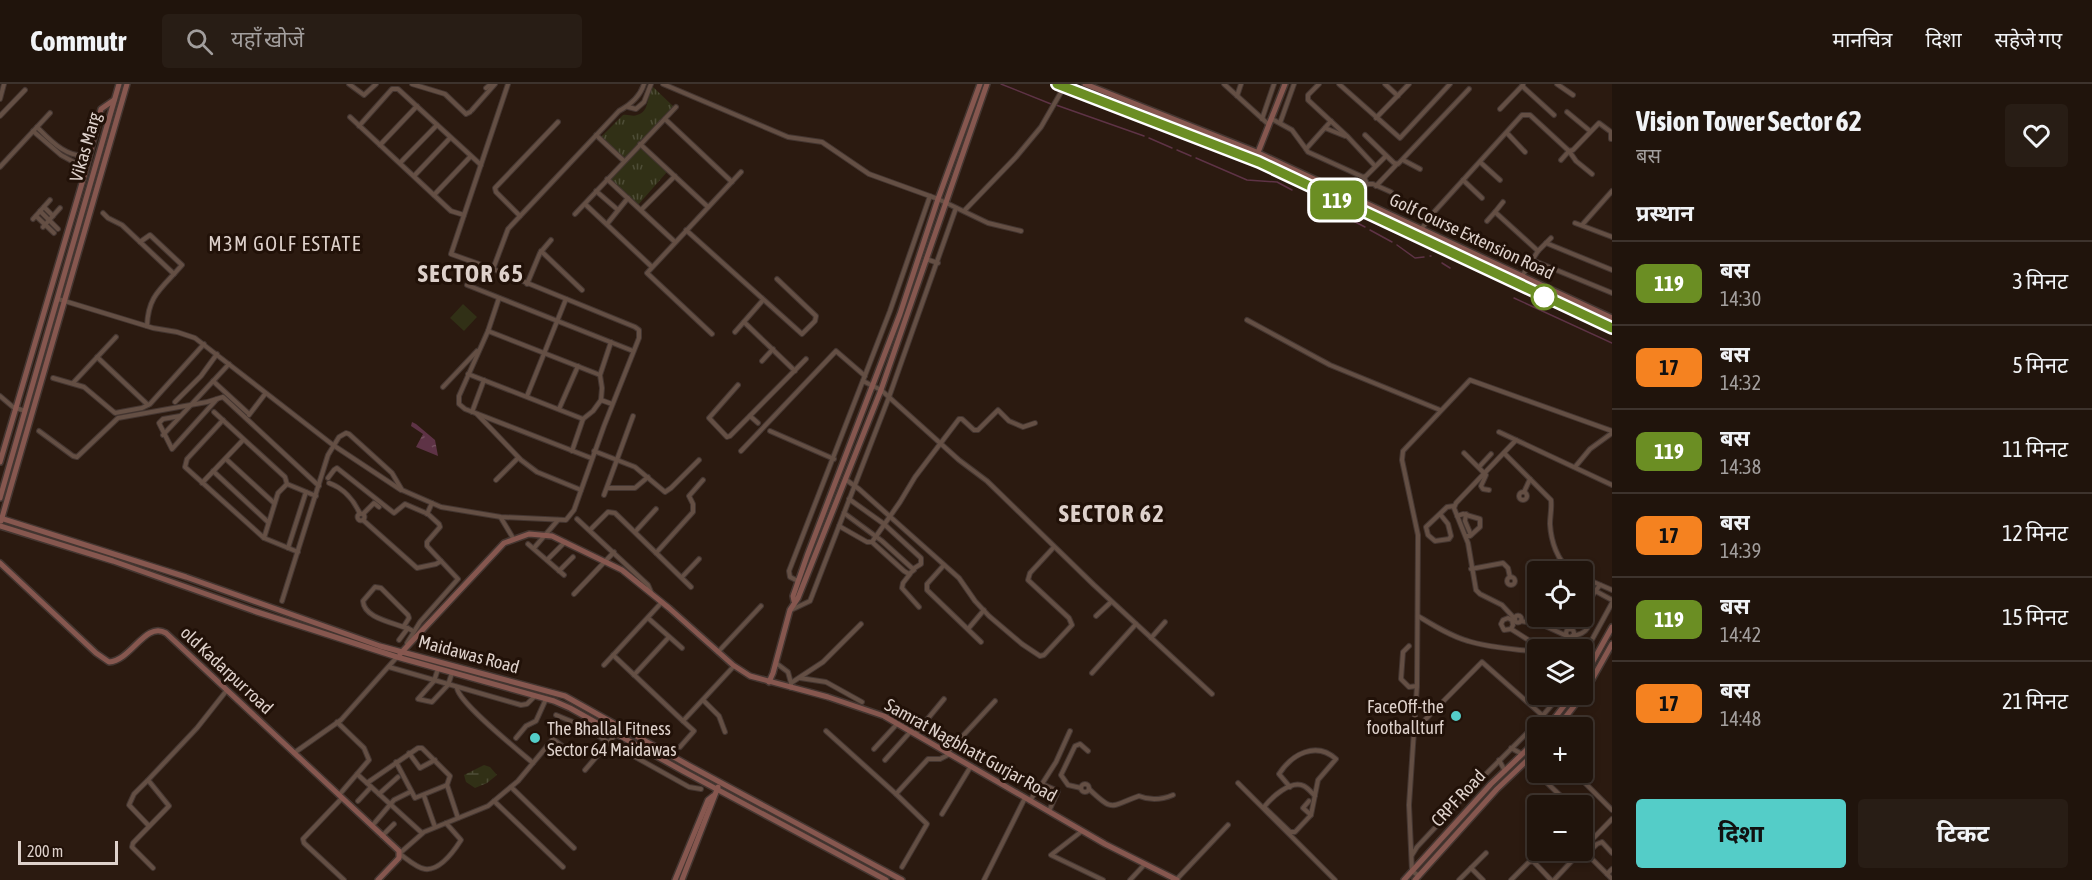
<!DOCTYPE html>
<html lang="hi">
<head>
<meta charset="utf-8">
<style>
	:root { --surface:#20140c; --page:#281d15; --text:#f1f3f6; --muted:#a29e9d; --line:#3d332d; --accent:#54cdc8 }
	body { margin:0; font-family:"Asap Condensed","Noto Sans Devanagari",sans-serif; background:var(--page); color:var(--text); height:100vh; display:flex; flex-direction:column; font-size:22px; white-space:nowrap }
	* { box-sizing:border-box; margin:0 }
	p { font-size:20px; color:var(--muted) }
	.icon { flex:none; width:33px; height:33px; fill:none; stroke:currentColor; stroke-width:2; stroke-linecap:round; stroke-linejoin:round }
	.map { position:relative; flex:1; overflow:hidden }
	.sheet { display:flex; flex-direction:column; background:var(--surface); width:480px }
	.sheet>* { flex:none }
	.badge { padding:0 12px; border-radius:9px; font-size:21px; line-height:39px }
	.tools { position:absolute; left:1527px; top:477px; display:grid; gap:12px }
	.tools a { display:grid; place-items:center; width:66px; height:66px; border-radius:6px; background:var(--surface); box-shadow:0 3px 9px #0003,0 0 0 2px var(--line); font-size:30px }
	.scale { position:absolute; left:18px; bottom:15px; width:100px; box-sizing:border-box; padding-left:6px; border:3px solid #ded1cb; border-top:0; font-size:16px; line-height:21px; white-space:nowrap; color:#ded1cb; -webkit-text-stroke:4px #211108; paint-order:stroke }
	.map>.badge { position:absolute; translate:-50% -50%; box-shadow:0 0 0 3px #fff }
	h2 { padding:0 24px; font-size:22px; line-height:54px }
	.round { display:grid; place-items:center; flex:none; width:63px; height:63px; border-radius:6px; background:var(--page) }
	.headline { display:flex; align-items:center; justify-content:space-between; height:102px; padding:0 24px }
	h1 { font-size:28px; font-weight:700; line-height:45px }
	.button { display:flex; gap:12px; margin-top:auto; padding:12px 24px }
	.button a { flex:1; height:69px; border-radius:6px; background:var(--accent); color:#111; font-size:24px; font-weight:700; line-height:69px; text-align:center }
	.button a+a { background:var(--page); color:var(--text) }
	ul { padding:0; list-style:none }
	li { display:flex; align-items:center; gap:18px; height:84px; padding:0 24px; border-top:2px solid var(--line) }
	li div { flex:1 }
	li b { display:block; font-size:22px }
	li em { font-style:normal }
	li .badge { min-width:66px; font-weight:700; text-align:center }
	header { display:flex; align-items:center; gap:36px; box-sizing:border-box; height:84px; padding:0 30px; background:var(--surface); border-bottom:2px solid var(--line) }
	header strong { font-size:28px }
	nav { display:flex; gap:33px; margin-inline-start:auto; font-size:21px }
	.search { width:420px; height:54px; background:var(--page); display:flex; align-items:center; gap:15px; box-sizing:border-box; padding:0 21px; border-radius:6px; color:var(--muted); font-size:22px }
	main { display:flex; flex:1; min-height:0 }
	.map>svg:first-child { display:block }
</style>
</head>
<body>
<header>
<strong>Commutr</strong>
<div class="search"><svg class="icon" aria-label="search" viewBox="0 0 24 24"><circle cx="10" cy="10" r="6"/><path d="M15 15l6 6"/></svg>यहाँ खोजें</div>
<nav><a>मानचित्र</a><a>दिशा</a><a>सहेजे गए</a></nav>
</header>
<main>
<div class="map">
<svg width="1612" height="796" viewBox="0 0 1612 796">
	<defs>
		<pattern id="wetland-marsh" width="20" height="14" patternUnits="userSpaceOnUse" patternTransform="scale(1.5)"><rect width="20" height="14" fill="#313016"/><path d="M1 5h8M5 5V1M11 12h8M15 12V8" fill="none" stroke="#4e4d37"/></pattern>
		<pattern id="park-tufts" width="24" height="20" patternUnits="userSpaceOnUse" patternTransform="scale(1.5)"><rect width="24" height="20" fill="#313016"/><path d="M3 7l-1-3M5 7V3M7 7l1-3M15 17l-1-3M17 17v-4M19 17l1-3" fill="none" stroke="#4e4d37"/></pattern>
		<pattern id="water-ripples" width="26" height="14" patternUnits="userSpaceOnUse" patternTransform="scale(1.5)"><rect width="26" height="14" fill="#5e3346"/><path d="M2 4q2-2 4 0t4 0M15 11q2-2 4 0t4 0" fill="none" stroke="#75505f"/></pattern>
	</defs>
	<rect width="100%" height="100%" fill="#2b1a10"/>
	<polygon fill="url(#wetland-marsh)" points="484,681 490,683 497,691 487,699 475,704 466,698 464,691"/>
	<g fill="url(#park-tufts)">
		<path d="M652,2L674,23L625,76L601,53L623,31C628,30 633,33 637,31C650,28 647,11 652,2Z"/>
		<polygon points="640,63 667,88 638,121 610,96"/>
	</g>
	<polygon fill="#313016" points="463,220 477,233 464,247 450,234"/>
	<polygon fill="url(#water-ripples)" points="412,338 416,340 435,356 438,372 416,363 423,350 411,342"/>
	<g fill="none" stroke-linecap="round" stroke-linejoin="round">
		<g stroke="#5e3346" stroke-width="1.5">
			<polyline points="1001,0 1051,20"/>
			<polyline points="1056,21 1144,52"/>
			<polyline points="1149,54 1172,64"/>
			<polyline points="1177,66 1191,72"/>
			<polyline points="1196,74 1247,96 1277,98 1292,106"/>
			<polyline points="1336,128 1365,143"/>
			<polyline points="1370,146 1392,158"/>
			<polyline points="1397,161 1415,174 1424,173"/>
			<polyline points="1430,172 1431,172"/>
			<polyline points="1442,179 1450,184"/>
			<polyline points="1514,214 1612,259"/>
		</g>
		<defs>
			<g id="street">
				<polyline points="349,0 364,11 376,0"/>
				<polyline points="412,0 445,10 466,30 470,28"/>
				<polyline points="663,0 788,53 822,58 869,90 938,115 988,139 1021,147"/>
				<polyline points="1224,0 1267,39"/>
				<polyline points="1319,0 1308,11 1308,16 1348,53 1375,82"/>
				<polyline points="1339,0 1400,54 1450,0"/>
				<polyline points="1385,0 1398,12"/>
				<polyline points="1557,0 1573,11"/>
				<polyline points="1522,2 1554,31"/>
				<polyline points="486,4 491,0"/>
				<polyline points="1237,12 1241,0"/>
				<polyline points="0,15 4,0"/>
				<polyline points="628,23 636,25 644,18 651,0"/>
				<polyline points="1500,25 1523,1"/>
				<polyline points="472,26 495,0"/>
				<polyline points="1567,28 1590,47"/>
				<polyline points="0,32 25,6"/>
				<polyline points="350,33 451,127 464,131"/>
				<polyline points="1376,34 1409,0"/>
				<polyline points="665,35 732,98"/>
				<polyline points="1262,35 1274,0"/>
				<polyline points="1272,35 1292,46 1306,65"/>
				<polyline points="1331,37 1306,65 1308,68 1363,93 1366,92 1386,72"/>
				<polyline points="1280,39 1294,0"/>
				<polyline points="359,42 392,5 398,5 481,81"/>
				<path d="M37,43C51,57 67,75 89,71"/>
				<polyline points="1325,44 1345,52"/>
				<polyline points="33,47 61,71 81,82 84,89"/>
				<polyline points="1507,49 1525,68"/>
				<polyline points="596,51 624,77"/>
				<polyline points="1365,51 1394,79 1398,80 1469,5"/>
				<polyline points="640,60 708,123"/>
				<polyline points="380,61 417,22"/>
				<polyline points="1403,76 1420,85"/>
				<polyline points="1561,76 1569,67 1576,77 1592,90"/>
				<polyline points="1480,78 1500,96"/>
				<polyline points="400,79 437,41"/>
				<polyline points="0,83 50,29"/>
				<polyline points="414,92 450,54"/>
				<polyline points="607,95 675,158"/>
				<polyline points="1463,96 1482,114"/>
				<polyline points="1367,100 1373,100 1391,108"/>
				<polyline points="1376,102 1396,81"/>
				<polyline points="596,107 618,126"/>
				<polyline points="434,111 470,73"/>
				<polyline points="1360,116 1362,107 1367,100 1364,93"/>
				<polyline points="1503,118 1495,128 1538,167"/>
				<polyline points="585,120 652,183"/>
				<polyline points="44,123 53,132"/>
				<polyline points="641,126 675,92"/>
				<polyline points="40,127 58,145"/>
				<polyline points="964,127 1016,73 1041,43 1064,3"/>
				<path d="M103,129L108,134L122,141L174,190C157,208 148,216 147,242"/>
				<polyline points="575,130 676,23"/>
				<polyline points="36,132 54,149"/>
				<polyline points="520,132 496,108 495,104 558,38"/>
				<polyline points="33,135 50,116"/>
				<polyline points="1487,137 1495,128"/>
				<polyline points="1575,139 1612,153"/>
				<polyline points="607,140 628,114"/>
				<polyline points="1582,141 1612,107"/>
				<polyline points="43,143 60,124"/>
				<polyline points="686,146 802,250 815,237 816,232 777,195"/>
				<polyline points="1416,152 1435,127 1522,31 1530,31 1569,67 1573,66 1599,39 1611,48 1611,55"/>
				<polyline points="140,158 150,151 182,181 174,190"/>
				<polyline points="1546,159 1612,186"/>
				<polyline points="541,167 582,206"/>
				<polyline points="926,175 938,179"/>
				<polyline points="1532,176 1612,209"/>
				<path d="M493,185L508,145L619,27C630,21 640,13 644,0"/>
				<polyline points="1522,192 1538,167 1551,154"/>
				<polyline points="527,200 540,169 551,156"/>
				<polyline points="467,201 633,267"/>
				<polyline points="499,214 488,247 459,312 459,320 465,325 591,374"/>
				<polyline points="58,215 153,244 177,248 195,254 333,361 401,406"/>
				<polyline points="1247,236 1330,281 1440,326"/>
				<polyline points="744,238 795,287"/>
				<polyline points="488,247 600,291 602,304 601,316 593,327 583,335 572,367"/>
				<polyline points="735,248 763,216"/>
				<polyline points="712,250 647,189 741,88"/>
				<polyline points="97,273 148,321"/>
				<polyline points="762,277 773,265"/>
				<polyline points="468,290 583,335"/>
				<polyline points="600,291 611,258"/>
				<polyline points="53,294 84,303 115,329 142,324 150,320 204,260"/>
				<polyline points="213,297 249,330"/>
				<polyline points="863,297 881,306 959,376 987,397 1094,501 1212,610"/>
				<polyline points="73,299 116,253"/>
				<polyline points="738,301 709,334 727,353 730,352 806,275"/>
				<polyline points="443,303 477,267"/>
				<polyline points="0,312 13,323 25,327"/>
				<polyline points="527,312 566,215"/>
				<polyline points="601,316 612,320"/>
				<polyline points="175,318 201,292 217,270"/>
				<polyline points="559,325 578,282"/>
				<polyline points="214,328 285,393 287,400 316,412"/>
				<polyline points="472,328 484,296"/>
				<polyline points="477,330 521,376 537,388 581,406"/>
				<polyline points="249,331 265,310"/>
				<polyline points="180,332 163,335 159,339 172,365 217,315"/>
				<polyline points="750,332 758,339"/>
				<polyline points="223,336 187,375 185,383 264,454 298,468"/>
				<polyline points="39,347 73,372 77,373 118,334 207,318 223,313 319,402"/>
				<polyline points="770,347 834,375"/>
				<polyline points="1499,348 1612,401"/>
				<polyline points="163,351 229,280"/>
				<polyline points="594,367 635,383 665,408 671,404 699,376"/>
				<polyline points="741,367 836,267 865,292"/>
				<polyline points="1464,369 1486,391 1481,402 1483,405 1489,406"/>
				<path d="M1504,369L1551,416C1552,424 1550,432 1550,440C1551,457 1557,477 1572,488"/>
				<polyline points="226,375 274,419"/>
				<polyline points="1479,383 1491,370"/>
				<polyline points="1575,383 1590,365 1612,349"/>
				<polyline points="213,387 268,438"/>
				<polyline points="328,394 334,386 337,384 394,429 405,420 428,430 439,440 440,443 427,458 427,462 458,495 420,538 407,559"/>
				<polyline points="845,395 859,405 959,494 975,517 989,532 1022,560 1040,572 1044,571 1072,541 1069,534 1028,496 1030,489 1054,463"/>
				<polyline points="496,396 518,374"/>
				<polyline points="202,399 243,356"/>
				<path d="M329,399C343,404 354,416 360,430"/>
				<polyline points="607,404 635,404 648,393"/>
				<circle cx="1523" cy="412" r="4"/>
				<polyline points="1524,408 1530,395"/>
				<polyline points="604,411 633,332"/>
				<polyline points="844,429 882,457 913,485 921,480 921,474 884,440 849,415"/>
				<circle cx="361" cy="433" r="3.5"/>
				<polyline points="363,430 374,419 379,423"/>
				<polyline points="427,430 432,419"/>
				<polyline points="1440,430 1448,440 1451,452 1449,455 1435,457 1428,451 1426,443 1447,423 1454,422"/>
				<polyline points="1466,430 1465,437 1471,451"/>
				<polyline points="1457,432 1463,430 1480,435 1480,443 1470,452 1466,452"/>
				<polyline points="501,434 513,454"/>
				<polyline points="577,435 648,501 651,508"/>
				<polyline points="363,436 417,484 436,480 441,477"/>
				<polyline points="839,442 867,458 872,458 900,418 915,393 959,335 962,335 974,346 978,346 998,326 1009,337 1023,343 1035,339"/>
				<polyline points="590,446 608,428 615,429 691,503"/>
				<polyline points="635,448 656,425"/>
				<polyline points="264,454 278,409 287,400"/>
				<polyline points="872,458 904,487 909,490 914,486"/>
				<polyline points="528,460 564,491"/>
				<polyline points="288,464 306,408"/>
				<polyline points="534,464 558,436"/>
				<polyline points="656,469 693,428 693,420 689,412 703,396"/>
				<polyline points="547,476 565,458"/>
				<polyline points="944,481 927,500 927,506 981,558"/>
				<polyline points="1471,485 1503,479 1508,484 1510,493"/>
				<polyline points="559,487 573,473"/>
				<polyline points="910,490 903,499 902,504 919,523"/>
				<circle cx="1511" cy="497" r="4"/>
				<polyline points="682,493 699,475"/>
				<polyline points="1582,493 1612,506"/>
				<polyline points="1582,496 1590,504 1612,516"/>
				<polyline points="798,497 790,493 789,487 890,227 930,112"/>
				<polyline points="574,510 614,468"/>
				<polyline points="282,517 328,371 339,353 346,349 349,350 392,389 402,406 441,423 501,433 566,436 574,426 604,342 639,254 639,246 635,243 493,185 451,170 508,0"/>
				<polyline points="791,526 810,517 889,313 956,124"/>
				<circle cx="1518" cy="535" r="3.5"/>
				<polyline points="1096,532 1111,518"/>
				<path d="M1418,532C1433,541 1450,552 1468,557C1490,564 1515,565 1538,568"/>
				<polyline points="648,534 682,564"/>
				<polyline points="1515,535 1502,521 1480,510 1476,506 1468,459 1454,424 1456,419 1516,356"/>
				<polyline points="1521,537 1543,541 1567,552"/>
				<path d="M404,542L409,534L408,531L381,504L375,503L363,517C364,536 399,539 413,547"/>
				<polyline points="968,545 984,526"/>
				<polyline points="1511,545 1513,541 1512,536 1508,534 1503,536 1501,540 1504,546 1511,545 1530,557 1555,566"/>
				<circle cx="1570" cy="549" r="4"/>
				<path d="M1572,552C1597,548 1586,533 1590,518C1591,512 1596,506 1600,501"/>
				<polyline points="1151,554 1165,538"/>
				<polyline points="399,556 408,544"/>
				<polyline points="1409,562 1403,568 1401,595 1409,603 1417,602"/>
				<polyline points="718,568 761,522"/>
				<polyline points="613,571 683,637"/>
				<polyline points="1582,574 1612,519"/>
				<polyline points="776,579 788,588 791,599"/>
				<polyline points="1582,579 1590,583"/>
				<polyline points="604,581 662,518"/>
				<polyline points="389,583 521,621 527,620 535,612"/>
				<polyline points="438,585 434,597 418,615 432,618 448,601 452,589"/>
				<polyline points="1092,589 1136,540"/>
				<polyline points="634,591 669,553"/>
				<polyline points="800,594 826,598 862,618"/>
				<path d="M457,604C459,619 518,666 533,679"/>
				<polyline points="791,604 791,599 823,578 861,540"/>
				<polyline points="703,616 719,632 725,648"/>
				<polyline points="556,631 590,645 594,644 597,639"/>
				<polyline points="337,638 364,664 369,676 339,711"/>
				<polyline points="590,645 603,655 689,703 701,705"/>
				<polyline points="1415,646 1482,578 1551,639"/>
				<polyline points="826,647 896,710 928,675 940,675 950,670"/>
				<polyline points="916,649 944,615"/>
				<polyline points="516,654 526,642 536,637 546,615"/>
				<polyline points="680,663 694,647 683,637 734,582"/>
				<polyline points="1511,664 1522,670"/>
				<polyline points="874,665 897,640"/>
				<polyline points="948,668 995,617"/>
				<polyline points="294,669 341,636 397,573"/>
				<polyline points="409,669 420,684 435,676"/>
				<polyline points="885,676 911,647"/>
				<polyline points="1499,676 1505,687"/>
				<polyline points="396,678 415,714 447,701"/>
				<polyline points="1525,678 1565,716"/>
				<polyline points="585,686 616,650"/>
				<polyline points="1574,688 1612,726"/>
				<polyline points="357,690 422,749"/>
				<polyline points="147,697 134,710 129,721 149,742"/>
				<polyline points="367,699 418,664 422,664 450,692 447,701 458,734"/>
				<polyline points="1238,699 1335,796"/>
				<circle cx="1085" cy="704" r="4"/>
				<polyline points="511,703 574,764"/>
				<path d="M1290,703L1279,690C1292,670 1316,657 1336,675L1318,696L1311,731L1295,748H1290L1264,723C1271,714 1291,695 1304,702C1308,704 1312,709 1315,712"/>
				<polyline points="1081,704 1068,701 1061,691 1075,662 1080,660 1088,667"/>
				<path d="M1089,705C1114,729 1110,722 1139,712C1151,717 1161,716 1173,711"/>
				<polyline points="379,710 398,693"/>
				<polyline points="896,710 927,740 902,783"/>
				<polyline points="424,712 435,743"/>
				<polyline points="342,714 303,755 304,759 344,796"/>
				<polyline points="358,717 371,703"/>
				<polyline points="494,717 563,783"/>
				<polyline points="1030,717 1037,705 1042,700"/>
				<polyline points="1309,717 1303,724 1311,731"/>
				<polyline points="1049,727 1058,707 1042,700 1056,678 1070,647"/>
				<polyline points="942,730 971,682"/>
				<polyline points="372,742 394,716 410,708"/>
				<polyline points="1082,747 1051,771 1103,796"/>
				<polyline points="382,752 394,740"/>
				<polyline points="1582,766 1612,735"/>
				<polyline points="400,769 424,748 488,722 518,697 553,655 570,668"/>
				<polyline points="1612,769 1602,758 1597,760 1587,770 1612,795"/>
				<path d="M400,770C407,775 417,784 425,785C440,787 454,767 461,756L446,739"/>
				<polyline points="1412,771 1417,763 1473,703 1533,643 1561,610"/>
				<polyline points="153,784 132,763 133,759 169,722 148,696 197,644 227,606"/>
				<polyline points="1471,784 1483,796"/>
				<polyline points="1607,790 1612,785"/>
				<polyline points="1419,792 1412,787 1409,721 1417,602 1418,451 1402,376 1403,367 1470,296 1612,347"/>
				<polyline points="984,796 1025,714"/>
				<polyline points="1130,796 1145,780"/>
				<polyline points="1176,796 1228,741"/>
				<polyline points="1459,796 1486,769"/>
				<polyline points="1511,796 1529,778 1533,777 1551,796"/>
				<polyline points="1554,796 1582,766"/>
			</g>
			<g id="secondary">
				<polyline points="1057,0 1259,78 1612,244"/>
				<polyline points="1085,0 1254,67 1612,234"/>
				<polyline points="1255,76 1285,0"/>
				<polyline points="0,378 85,89 101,25 114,16"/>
				<polyline points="0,414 119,0"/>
				<polyline points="0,434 186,493 380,562 565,612 688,681 902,796"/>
				<polyline points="1,437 127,0"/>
				<polyline points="0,442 113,477 254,527 397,573 554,617 570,624 683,687 886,796"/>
				<path d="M0,479L96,569L109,578C132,576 145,537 166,549L399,767V774L378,796"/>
				<polyline points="794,517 793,512 807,472 900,230 938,115 980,0"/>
				<polyline points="400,570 504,459 529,450 552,452 622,486 669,524 733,581 750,592 828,613 884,632 1105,760 1177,796"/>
				<polyline points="1582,597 1612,543"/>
				<polyline points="769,598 773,589 790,526 798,514 881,306 987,0"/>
				<polyline points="1547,644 1573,610"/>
				<polyline points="1557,644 1585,608 1612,560"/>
				<polyline points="675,796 708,716 713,712"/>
				<polyline points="682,796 718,703"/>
				<polyline points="1404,796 1491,700 1538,655"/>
				<polyline points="1415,796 1497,705 1538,666"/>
			</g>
		</defs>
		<use href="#street" stroke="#443631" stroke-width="6"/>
		<use href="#secondary" stroke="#443631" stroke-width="8"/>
		<use href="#street" stroke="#644f44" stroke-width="4"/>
		<use href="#secondary" stroke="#86574f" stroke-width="5"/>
	</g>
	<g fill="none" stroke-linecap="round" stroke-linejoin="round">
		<defs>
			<polyline id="line" points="1057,0 1259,78 1612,244"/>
		</defs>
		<use href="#line" stroke="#fff" stroke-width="14"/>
		<use href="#line" stroke="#6b8e23" stroke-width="9"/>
	</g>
	<circle fill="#fff" stroke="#6b8e23" stroke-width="3" cx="1544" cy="213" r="12"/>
	<g fill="#54cdc8" stroke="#211108" stroke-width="2">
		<circle cx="1456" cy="632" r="6"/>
		<circle cx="535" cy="654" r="6"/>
	</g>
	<g text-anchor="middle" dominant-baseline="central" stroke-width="6" stroke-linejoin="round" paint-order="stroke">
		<g font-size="18" fill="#ded1cb" stroke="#211108">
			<text transform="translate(85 63) rotate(-74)">Vikas Marg</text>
			<text transform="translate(1472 152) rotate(25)">Golf Course Extension Road</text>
			<text transform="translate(469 570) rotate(15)">Maidawas Road</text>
			<text transform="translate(227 586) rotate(43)">old Kadarpur road</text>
			<text transform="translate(971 666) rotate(29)">Samrat Nagbhatt Gurjar Road</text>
			<text transform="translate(1458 714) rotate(-47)">CRPF Road</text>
		</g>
		<g font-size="18" fill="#ded1cb" stroke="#211108" text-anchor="end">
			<text x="1444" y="622">FaceOff-the<tspan x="1444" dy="21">footballturf</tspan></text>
			<text x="547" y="644" text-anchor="start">The Bhallal Fitness<tspan x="547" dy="21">Sector 64 Maidawas</tspan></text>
		</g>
		<g font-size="20" letter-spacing="1.5" fill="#ded1cb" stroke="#211108">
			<text x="285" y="159">M3M GOLF ESTATE</text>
		</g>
		<g font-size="24" font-weight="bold" letter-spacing="1.5" fill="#ded1cb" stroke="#211108">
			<text x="471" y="189">SECTOR 65</text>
			<text x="1112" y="429">SECTOR 62</text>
		</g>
	</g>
</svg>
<div class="tools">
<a><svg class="icon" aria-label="locate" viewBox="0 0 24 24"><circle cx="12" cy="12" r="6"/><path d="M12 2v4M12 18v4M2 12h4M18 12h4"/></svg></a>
<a><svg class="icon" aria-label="layers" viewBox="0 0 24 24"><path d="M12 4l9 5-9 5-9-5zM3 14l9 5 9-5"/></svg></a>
<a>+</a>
<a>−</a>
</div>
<div class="scale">200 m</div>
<b class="badge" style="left:1337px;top:116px;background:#6b8e23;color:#fff">119</b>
</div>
<section class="sheet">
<div class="headline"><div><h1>Vision Tower Sector 62</h1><p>बस</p></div><a class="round"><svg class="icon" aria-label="heart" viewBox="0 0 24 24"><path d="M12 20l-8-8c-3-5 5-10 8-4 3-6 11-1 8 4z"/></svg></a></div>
<h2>प्रस्थान</h2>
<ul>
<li><span class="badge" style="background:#6b8e23;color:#fff">119</span><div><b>बस</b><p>14:30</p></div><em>3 मिनट</em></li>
<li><span class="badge" style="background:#f58220;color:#111">17</span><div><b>बस</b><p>14:32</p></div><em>5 मिनट</em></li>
<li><span class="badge" style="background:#6b8e23;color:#fff">119</span><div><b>बस</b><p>14:38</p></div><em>11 मिनट</em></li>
<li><span class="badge" style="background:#f58220;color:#111">17</span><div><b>बस</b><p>14:39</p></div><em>12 मिनट</em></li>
<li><span class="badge" style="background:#6b8e23;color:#fff">119</span><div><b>बस</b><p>14:42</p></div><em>15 मिनट</em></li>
<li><span class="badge" style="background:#f58220;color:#111">17</span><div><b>बस</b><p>14:48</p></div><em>21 मिनट</em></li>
</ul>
<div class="button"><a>दिशा</a><a>टिकट</a></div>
</section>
</main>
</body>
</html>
